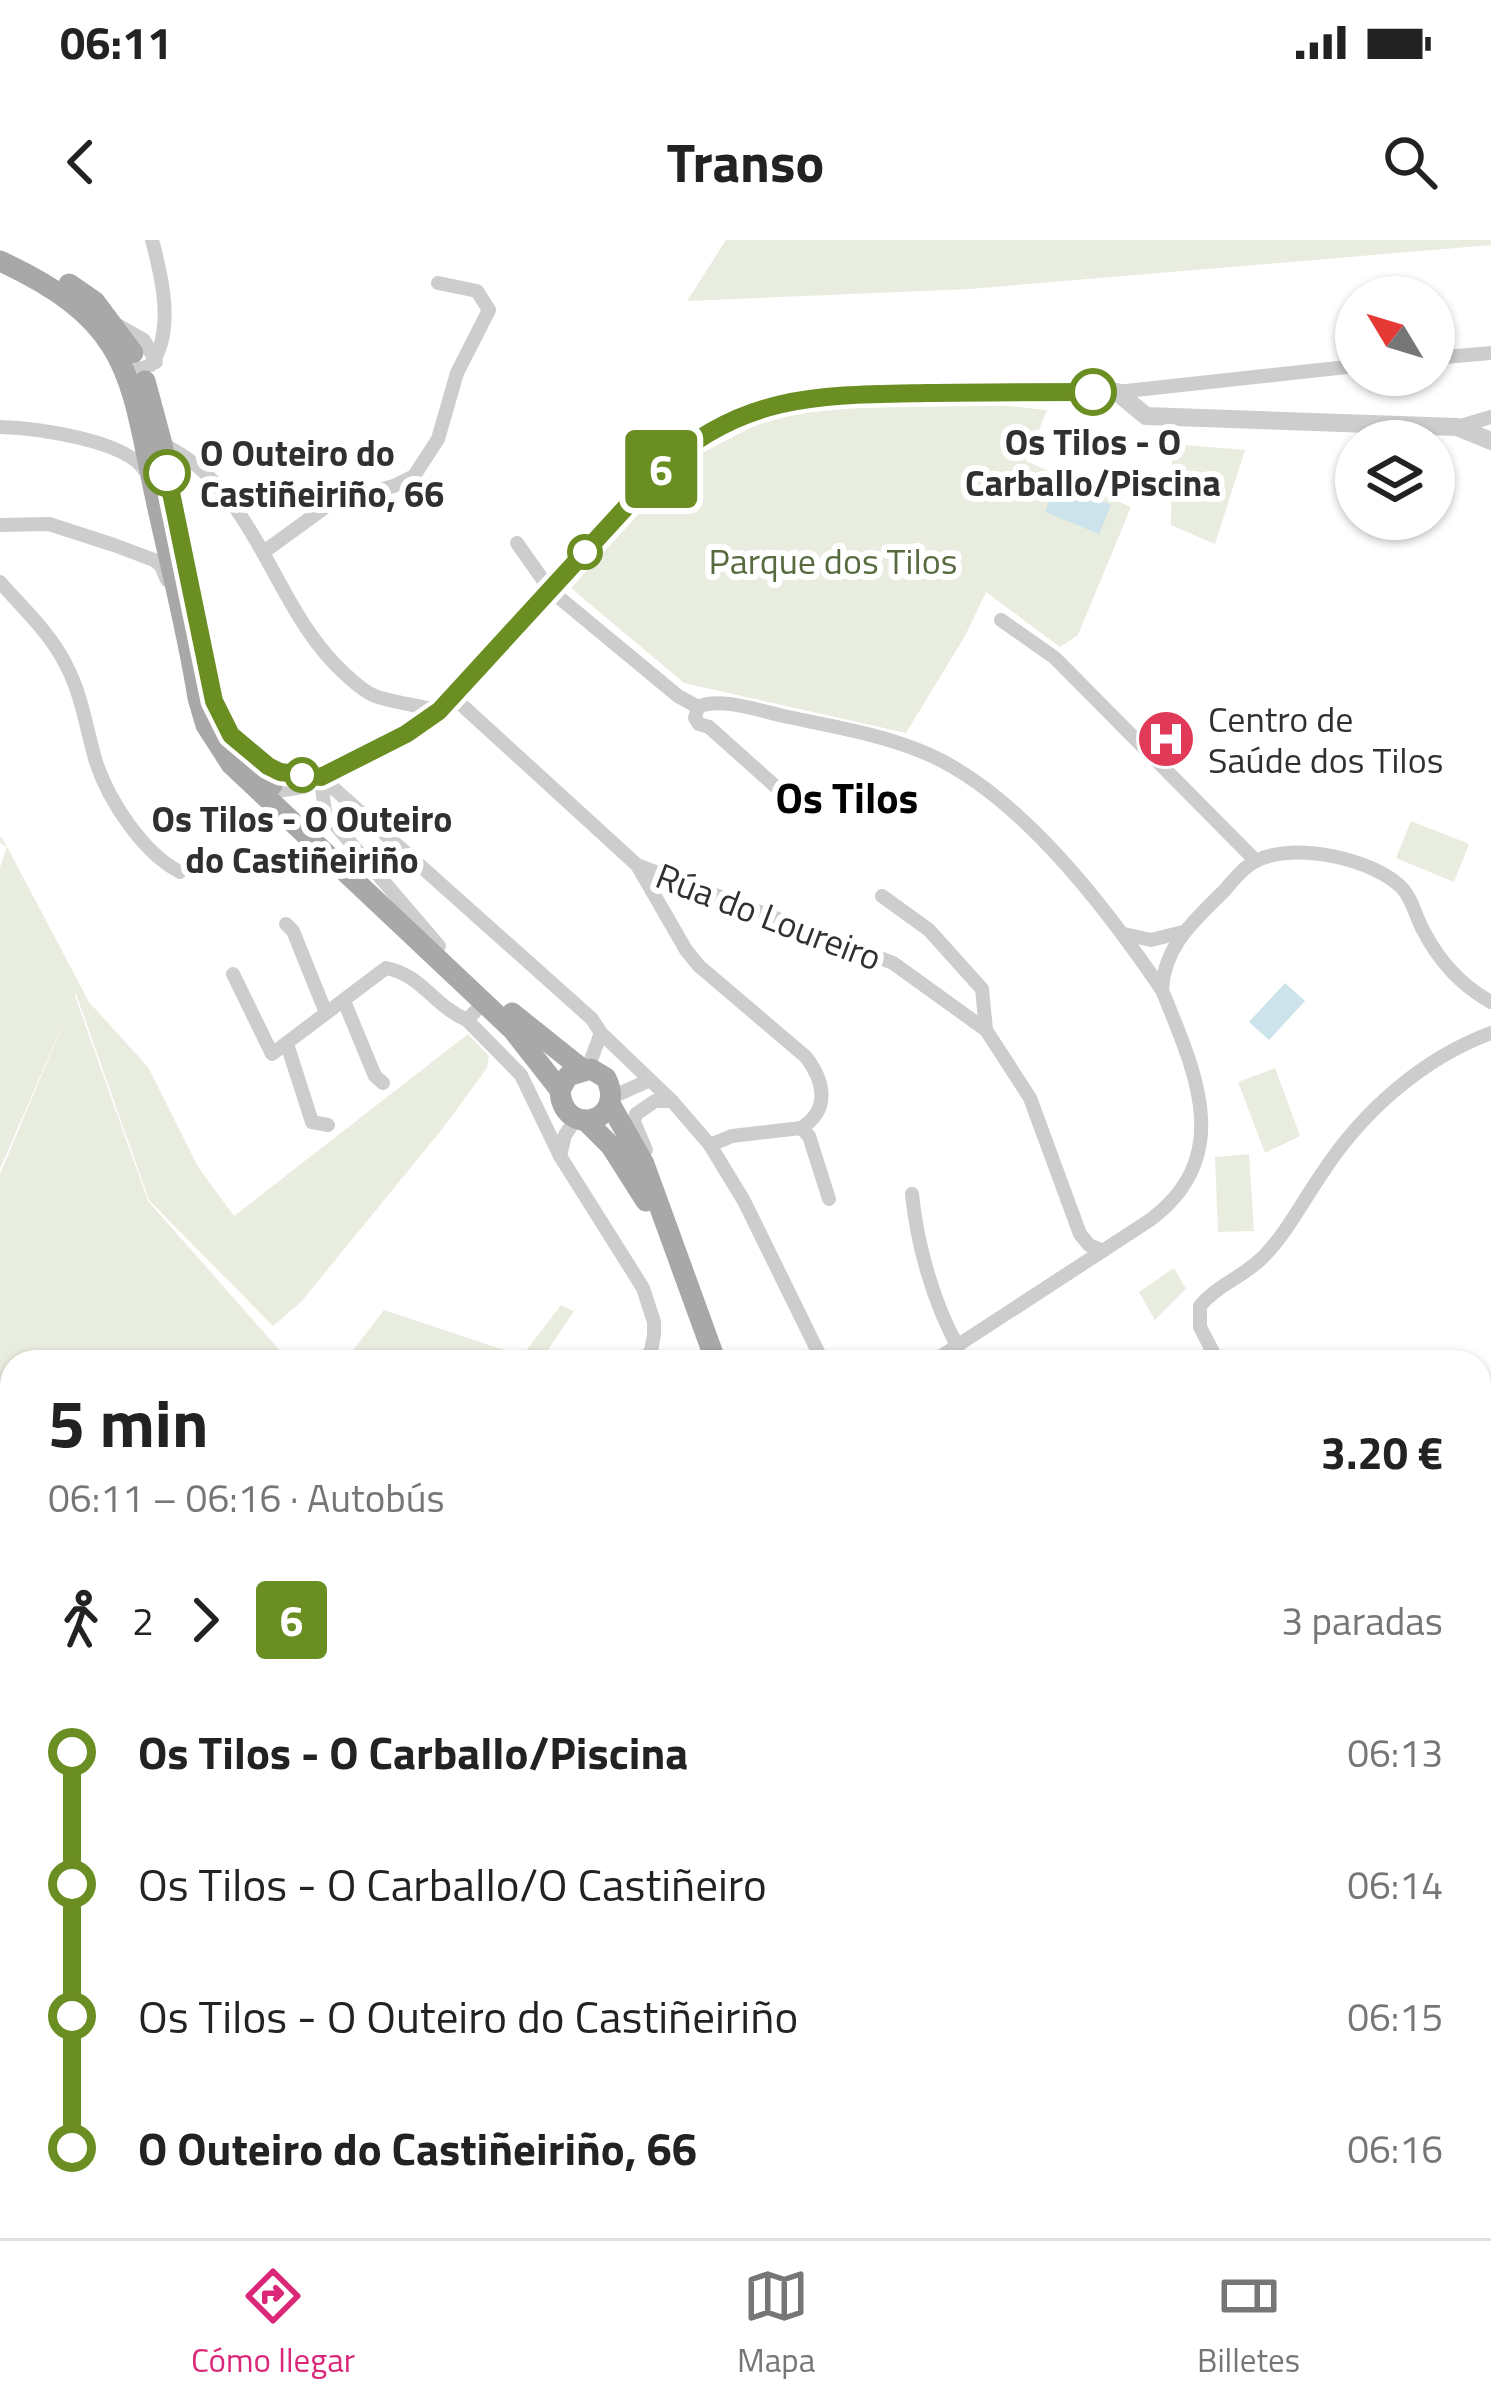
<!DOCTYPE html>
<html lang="es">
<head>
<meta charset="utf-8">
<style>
	:root { --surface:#fff; --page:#f2f2f2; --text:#222; --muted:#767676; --line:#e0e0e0; --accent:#db2777 }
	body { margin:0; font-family:"Titillium Web",sans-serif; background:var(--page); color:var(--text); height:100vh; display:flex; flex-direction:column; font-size:45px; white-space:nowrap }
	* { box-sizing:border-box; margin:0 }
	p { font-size:39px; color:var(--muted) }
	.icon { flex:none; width:66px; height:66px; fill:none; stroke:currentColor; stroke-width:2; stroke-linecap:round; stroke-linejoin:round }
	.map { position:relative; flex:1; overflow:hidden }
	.panel { position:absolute; left:0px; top:1110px; width:1491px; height:888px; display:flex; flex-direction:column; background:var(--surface); border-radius:36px 36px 0 0; box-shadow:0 3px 9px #0004 }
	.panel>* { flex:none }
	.badge { padding:0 24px; border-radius:9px; font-size:42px; line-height:78px }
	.needle { width:78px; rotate:308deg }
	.tools { position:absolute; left:1335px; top:36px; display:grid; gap:24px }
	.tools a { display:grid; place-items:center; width:120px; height:120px; border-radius:50%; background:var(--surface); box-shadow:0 3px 9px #0004; font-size:60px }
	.map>.badge { position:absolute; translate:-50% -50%; box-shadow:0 0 0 6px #fff }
	.legs { display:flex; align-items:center; gap:18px; height:132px; padding:0 48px; font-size:39px }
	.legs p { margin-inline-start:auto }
	.head { display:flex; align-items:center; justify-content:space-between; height:204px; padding:0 48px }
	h1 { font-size:66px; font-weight:700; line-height:90px }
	ul { padding:0 48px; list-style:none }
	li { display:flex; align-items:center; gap:42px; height:132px; font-size:45px }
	li i { display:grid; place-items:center; width:18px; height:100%; margin:0 15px; background:currentColor }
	li i::after { content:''; width:30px; height:30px; margin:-15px; border:9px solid; border-radius:50%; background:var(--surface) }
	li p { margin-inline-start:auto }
	li:first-child i { background:linear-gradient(#0000 50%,currentColor 0) }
	li:last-child i { background:linear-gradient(currentColor 50%,#0000 0) }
	.status { display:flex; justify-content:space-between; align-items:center; height:84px; padding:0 60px; background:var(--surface); direction:ltr }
	.status svg { height:33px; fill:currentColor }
	header { display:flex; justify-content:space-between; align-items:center; height:156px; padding:0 48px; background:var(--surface); font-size:54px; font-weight:700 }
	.dock { display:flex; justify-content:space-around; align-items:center; height:168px; border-top:3px solid var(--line); background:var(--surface); font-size:33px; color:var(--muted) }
	.dock a { display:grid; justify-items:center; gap:6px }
	.dock .on { color:var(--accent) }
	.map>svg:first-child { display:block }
</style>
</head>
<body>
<div class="status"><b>06:11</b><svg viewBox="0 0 49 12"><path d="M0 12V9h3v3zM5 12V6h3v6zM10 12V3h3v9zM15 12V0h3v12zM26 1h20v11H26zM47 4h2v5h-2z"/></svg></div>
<header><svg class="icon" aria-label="back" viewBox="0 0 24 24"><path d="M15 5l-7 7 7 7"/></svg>Transo<svg class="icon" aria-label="search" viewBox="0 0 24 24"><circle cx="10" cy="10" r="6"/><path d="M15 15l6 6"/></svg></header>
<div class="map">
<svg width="1491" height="1998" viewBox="0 0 1491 1998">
	<rect width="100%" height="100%" fill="#fff"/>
	<g fill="#e8eddf">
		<polygon points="726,0 1491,0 1491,5 970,49 687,61"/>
		<polygon points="982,163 1047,170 1026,221 1131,267 1078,395 1060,407 986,352 965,396 906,493 684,443 571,348 688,220 772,177 813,168"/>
		<polygon points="1172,204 1245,210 1215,304 1171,285"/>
		<polygon points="1411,581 1469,604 1454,642 1396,618"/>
		<polygon points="0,596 4,601 89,762 148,827 198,927 234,976 468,794 489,816 487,828 443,888 301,1062 273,1086 149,960 76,754 0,929 0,627 7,607 0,603"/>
		<polygon points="75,756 148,961 290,1122 12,1122 12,1986 736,1986 727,1998 0,1998 0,934"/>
		<polygon points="1275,828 1300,896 1265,913 1238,842"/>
		<polygon points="1249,914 1254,991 1218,992 1215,917"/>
		<polygon points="1174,1028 1186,1049 1155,1080 1139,1052"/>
		<polygon points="561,1065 574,1071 540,1122 344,1122 384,1070 522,1116"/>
		<polygon points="1479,1984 1491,1998 1437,1998 1425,1986"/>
	</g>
	<g fill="#cce3ec">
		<polygon points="1057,243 1111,265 1099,294 1045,272"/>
		<polygon points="1285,743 1305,761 1269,800 1249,782"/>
	</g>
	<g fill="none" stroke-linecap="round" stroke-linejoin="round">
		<g stroke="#cdcdcd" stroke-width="14">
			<polyline points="114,83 144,100 156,122"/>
			<polyline points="1434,118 1491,113"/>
			<path d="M134,131L151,125C175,91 162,37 152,0"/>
			<polyline points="1117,152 1356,126"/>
			<path d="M0,187C35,188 127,200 145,231"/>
			<polyline points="1457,187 1491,177"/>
			<path d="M162,204C258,248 272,369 345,434C354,442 364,452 375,456C395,463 418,465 439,471"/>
			<polyline points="0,285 49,284 114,305 154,320 161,326 167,340"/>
			<path d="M517,303L550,350L678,456L698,467C721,456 763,472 788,477C836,487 885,495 930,515C1022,557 1106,668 1162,750"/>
			<polyline points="265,311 331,263 394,246 414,236 438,199 457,133 489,70 477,51 438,43"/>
			<path d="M0,342C22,367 50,393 65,423C82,454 86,488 96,522C109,561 143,613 180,632"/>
			<polyline points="1001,380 1055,418 1256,621"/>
			<polyline points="453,457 637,625 893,723 986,790 1030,858 1080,994 1089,1005 1103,1011"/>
			<polyline points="698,467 695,478 699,484 709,487 775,546"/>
			<polyline points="321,537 592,779 601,793 672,861 710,905 744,961 823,1122"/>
			<polyline points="321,537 325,573 439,706"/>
			<path d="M637,625L686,710L699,726L806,817C825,842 830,870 801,888"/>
			<polyline points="882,656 929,690 982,749 986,790"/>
			<polyline points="286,684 293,691 326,773"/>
			<polyline points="1124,694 1151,700 1183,692"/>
			<path d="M233,734L272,814L386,728C422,735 434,766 467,780L484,762"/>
			<polyline points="344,761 375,836 383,843"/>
			<polyline points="467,780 521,835 560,916 643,1048 654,1082 654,1095 651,1111 642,1122"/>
			<polyline points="287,804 312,882 328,885"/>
			<polyline points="588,828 601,793"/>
			<polyline points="612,857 650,840"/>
			<polyline points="710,905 732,896 801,888 809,896 829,959"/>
			<polyline points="646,910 634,882 636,874 655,861 672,861"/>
			<polyline points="560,916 565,895 576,879"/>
			<path d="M912,954C917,1004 933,1062 958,1107"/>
			<path d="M932,1122L1150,980C1236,916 1195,832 1162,750C1164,706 1194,681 1223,652C1233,641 1243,627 1256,621C1294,601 1375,619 1403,649C1413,661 1416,677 1423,690C1439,721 1460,745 1491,762"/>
			<path d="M1218,1122L1200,1087V1066C1218,1044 1246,1036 1265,1015C1288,991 1304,959 1323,932C1363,871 1423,818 1491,793"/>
			<polyline points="1479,1448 1491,1461"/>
			<polyline points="1479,1856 1491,1866"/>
			<polyline points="835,1986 840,1998"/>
		</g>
		<g stroke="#cdcdcd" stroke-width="18">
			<polyline points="249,511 280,532 316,536"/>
			<path d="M261,544L277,549L303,545L425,482L470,439L681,210C724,184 768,164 818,155L1117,152L1146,176L1457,187L1491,201"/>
		</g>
		<g stroke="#a8a8a8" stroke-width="21">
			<path d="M0,21C136,84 129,138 158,269C172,332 188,394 198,458L206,485L231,524L513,790L560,850C562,899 628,883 606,838L591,829L568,836L560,850"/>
			<polyline points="69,44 95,62 133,113"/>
			<polyline points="145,141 162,204 182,310"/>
			<path d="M209,440C218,482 241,516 272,545"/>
			<polyline points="512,773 582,829"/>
			<polyline points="610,864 644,924 716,1122"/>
			<polyline points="585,880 611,906 646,961"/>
			<polyline points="1479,1946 1491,1959"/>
		</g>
	</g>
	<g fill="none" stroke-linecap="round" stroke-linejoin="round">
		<defs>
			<path id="line-1" d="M167,233L214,461L231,495L268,526L280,532L321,537L406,494L439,471L661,229C742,153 823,155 927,153C982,152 1038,152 1093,152"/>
		</defs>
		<use href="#line-1" stroke="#fff" stroke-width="27"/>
		<use href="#line-1" stroke="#6b8e23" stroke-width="18"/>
	</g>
	<defs>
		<symbol id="hospital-disc" viewBox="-11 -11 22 22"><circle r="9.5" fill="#e13958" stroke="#fff"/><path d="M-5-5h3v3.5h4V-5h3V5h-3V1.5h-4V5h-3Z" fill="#fff"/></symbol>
	</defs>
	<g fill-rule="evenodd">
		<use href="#hospital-disc" x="1133" y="466" width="66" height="66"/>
	</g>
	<g fill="#fff" stroke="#6b8e23" stroke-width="6">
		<circle cx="1093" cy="152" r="21"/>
		<circle cx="167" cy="233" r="21"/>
		<circle cx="585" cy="312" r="15"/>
		<circle cx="302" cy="535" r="15"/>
	</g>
	<g text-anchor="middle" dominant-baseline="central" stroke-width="12" stroke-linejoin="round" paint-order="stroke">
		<g font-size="36" font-weight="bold" fill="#303030" stroke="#fff">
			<text x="1093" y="201">Os Tilos - O<tspan x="1093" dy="41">Carballo/Piscina</tspan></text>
			<text x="200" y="212" text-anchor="start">O Outeiro do<tspan x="200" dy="41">Castiñeiriño, 66</tspan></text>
			<text x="302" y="578">Os Tilos - O Outeiro<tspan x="302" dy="41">do Castiñeiriño</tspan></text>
		</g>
		<g font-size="36" fill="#586b3e" stroke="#fff">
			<text x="833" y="320">Parque dos Tilos</text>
		</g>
		<g font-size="36" fill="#303030" stroke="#fff" text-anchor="start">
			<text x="1208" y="478">Centro de<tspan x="1208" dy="41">Saúde dos Tilos</tspan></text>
		</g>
		<g font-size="36" fill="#303030" stroke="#fff">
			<text transform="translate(769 676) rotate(21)">Rúa do Loureiro</text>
		</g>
		<g font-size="42" font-weight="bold" fill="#000" stroke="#fff">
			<text x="847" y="557">Os Tilos</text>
		</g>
	</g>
</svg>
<div class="tools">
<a><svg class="needle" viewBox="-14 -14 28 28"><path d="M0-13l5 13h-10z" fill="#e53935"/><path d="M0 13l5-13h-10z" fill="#767676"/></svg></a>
<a><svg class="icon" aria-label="layers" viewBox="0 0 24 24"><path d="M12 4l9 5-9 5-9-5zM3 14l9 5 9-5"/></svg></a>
</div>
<b class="badge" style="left:661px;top:229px;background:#6b8e23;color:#fff">6</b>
<section class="panel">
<div class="head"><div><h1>5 min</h1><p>06:11 – 06:16 · Autobús</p></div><b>3.20 €</b></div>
<div class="legs"><svg class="icon" aria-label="walk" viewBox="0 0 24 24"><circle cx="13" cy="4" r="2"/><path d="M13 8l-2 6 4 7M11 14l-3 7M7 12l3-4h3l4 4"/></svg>2<svg class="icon" aria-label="forward" viewBox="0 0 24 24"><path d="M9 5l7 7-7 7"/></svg><b class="badge" style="background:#6b8e23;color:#fff">6</b><p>3 paradas</p></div>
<ul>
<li><i style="color:#6b8e23"></i><b>Os Tilos - O Carballo/Piscina</b><p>06:13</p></li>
<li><i style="color:#6b8e23"></i><span>Os Tilos - O Carballo/O Castiñeiro</span><p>06:14</p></li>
<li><i style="color:#6b8e23"></i><span>Os Tilos - O Outeiro do Castiñeiriño</span><p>06:15</p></li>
<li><i style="color:#6b8e23"></i><b>O Outeiro do Castiñeiriño, 66</b><p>06:16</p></li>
</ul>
</section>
</div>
<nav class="dock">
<a class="on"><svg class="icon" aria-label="directions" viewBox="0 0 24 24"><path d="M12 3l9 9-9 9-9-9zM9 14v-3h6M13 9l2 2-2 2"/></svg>Cómo llegar</a>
<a><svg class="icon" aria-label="map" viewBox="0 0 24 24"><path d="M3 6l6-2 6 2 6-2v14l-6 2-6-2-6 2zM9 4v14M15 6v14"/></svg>Mapa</a>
<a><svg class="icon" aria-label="tickets" viewBox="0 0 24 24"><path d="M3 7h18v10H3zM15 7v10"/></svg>Billetes</a>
</nav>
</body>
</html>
